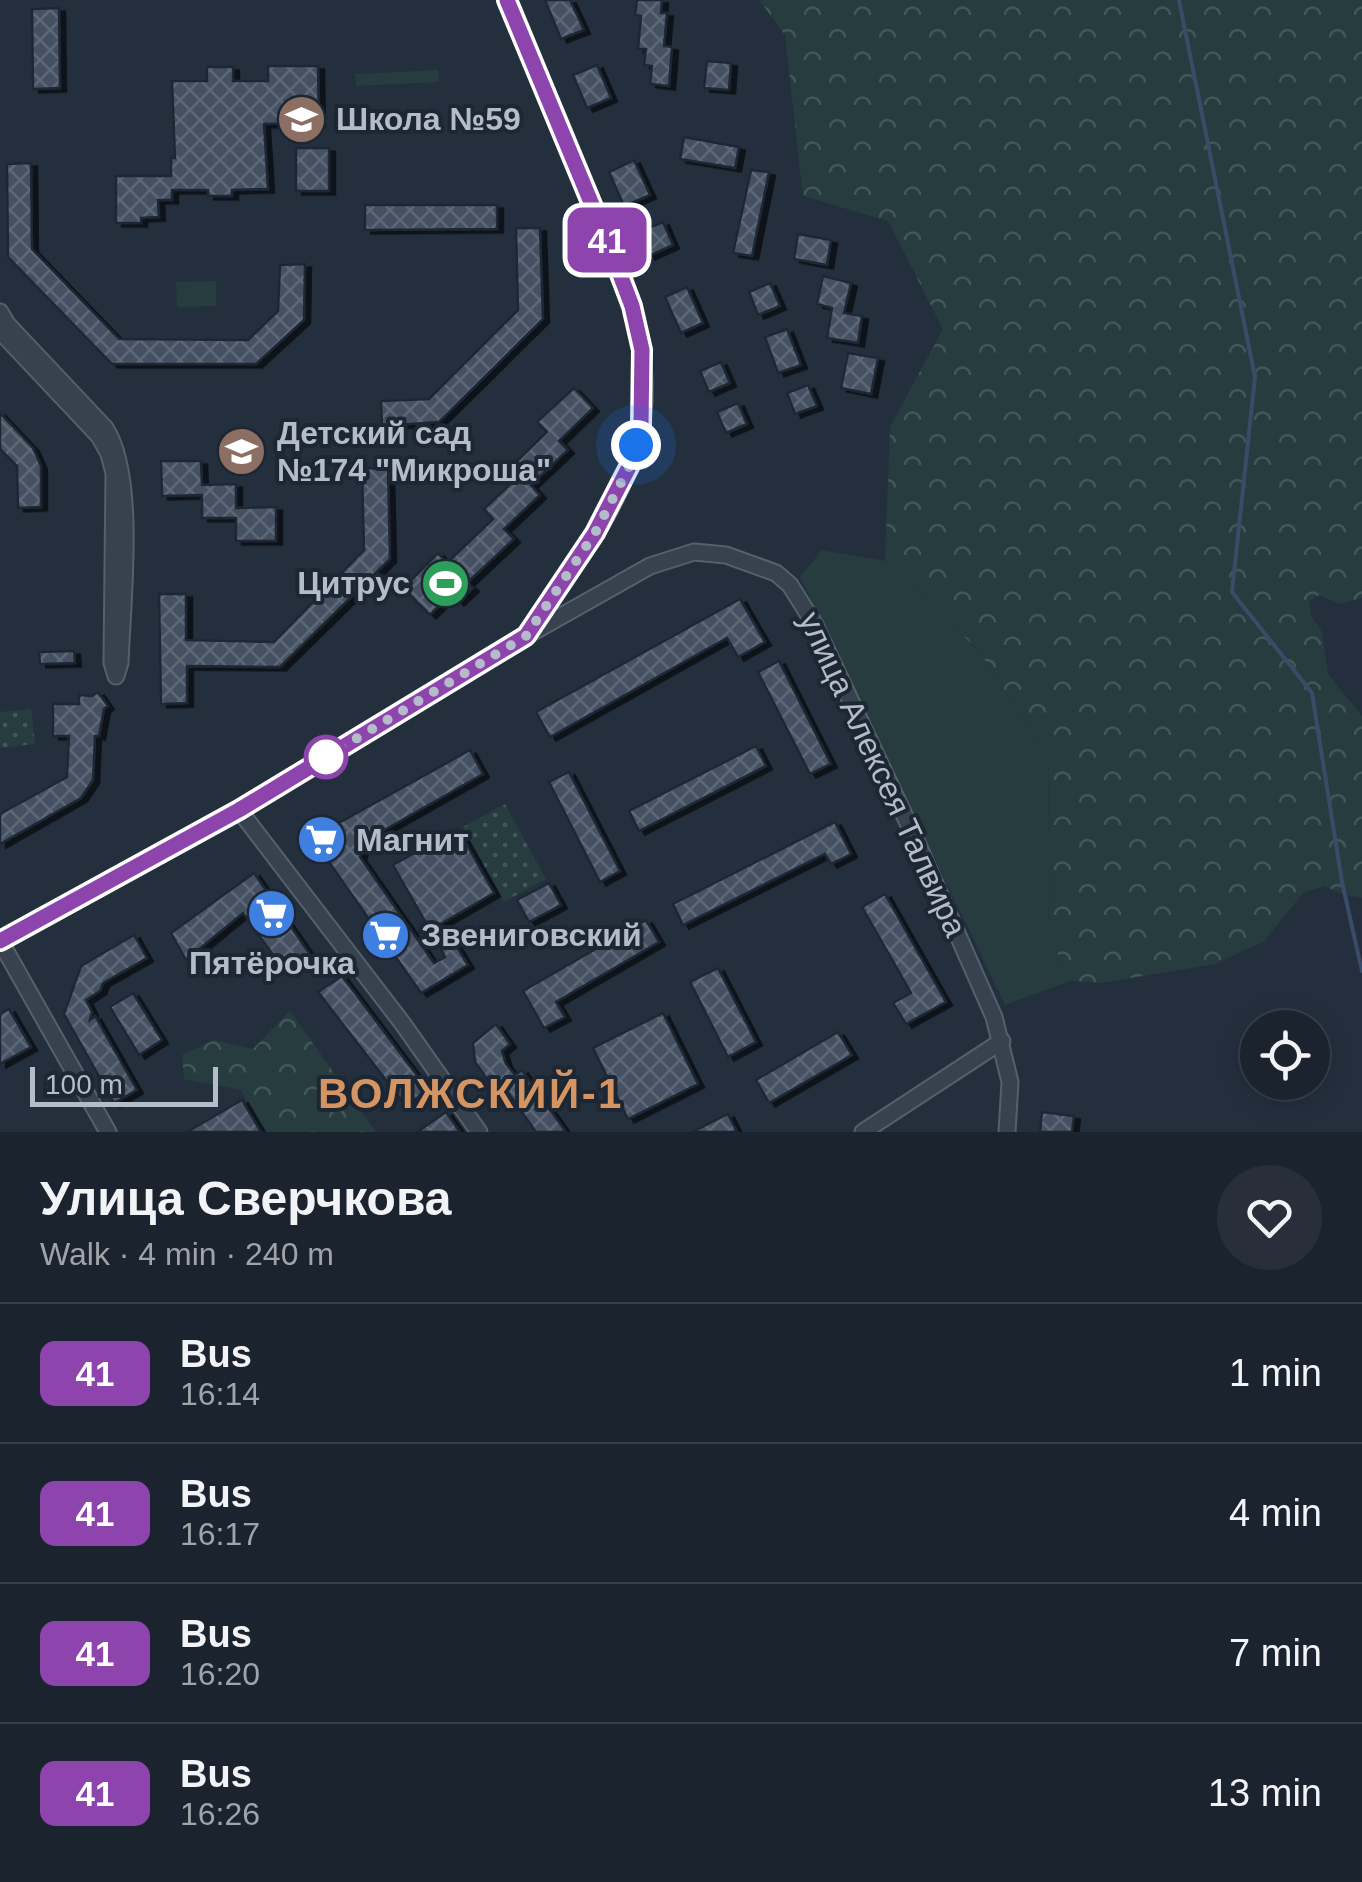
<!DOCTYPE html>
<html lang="en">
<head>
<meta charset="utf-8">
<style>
	:root { --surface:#1b232e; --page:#282f3a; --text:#f1f3f6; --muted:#a0a4aa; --line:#39404a }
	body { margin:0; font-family:Helvetica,sans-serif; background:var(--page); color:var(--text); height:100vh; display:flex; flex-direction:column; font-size:38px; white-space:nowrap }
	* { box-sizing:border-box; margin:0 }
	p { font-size:32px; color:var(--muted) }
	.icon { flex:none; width:55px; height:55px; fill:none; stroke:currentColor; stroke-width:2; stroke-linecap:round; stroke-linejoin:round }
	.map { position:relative; height:1132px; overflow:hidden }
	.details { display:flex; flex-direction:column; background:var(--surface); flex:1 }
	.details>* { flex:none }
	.badge { padding:0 20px; border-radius:15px; font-size:35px; line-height:65px }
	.controls { position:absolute; left:1240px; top:1010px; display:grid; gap:20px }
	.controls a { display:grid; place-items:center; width:90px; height:90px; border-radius:50%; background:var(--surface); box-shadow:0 5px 25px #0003,0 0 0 2px var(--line); font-size:50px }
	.scale { position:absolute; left:30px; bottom:25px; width:188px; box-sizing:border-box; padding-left:10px; border:5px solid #b4bcc9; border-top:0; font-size:28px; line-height:35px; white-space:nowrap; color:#b4bcc9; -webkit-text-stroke:8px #1d2633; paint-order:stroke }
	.you { position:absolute; width:50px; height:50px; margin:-25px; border:8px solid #fff; border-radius:50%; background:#1a73e8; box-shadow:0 0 0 15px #1a73e833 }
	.map>.badge { position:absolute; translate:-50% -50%; box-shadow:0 0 0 5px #fff }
	.round { display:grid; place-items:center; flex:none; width:105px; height:105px; border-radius:52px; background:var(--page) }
	.overview { display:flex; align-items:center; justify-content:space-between; height:170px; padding:0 40px }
	h1 { font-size:48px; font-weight:700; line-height:75px }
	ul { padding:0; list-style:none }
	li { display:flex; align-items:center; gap:30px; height:140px; padding:0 40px; border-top:2px solid var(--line) }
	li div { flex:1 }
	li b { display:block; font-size:38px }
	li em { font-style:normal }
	li .badge { min-width:110px; font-weight:700; text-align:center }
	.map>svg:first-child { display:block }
</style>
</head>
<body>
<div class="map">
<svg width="1362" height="1132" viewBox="0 0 1362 1132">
	<defs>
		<pattern id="grass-dots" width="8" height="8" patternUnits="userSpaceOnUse" patternTransform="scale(2.5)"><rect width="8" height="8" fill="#263c3f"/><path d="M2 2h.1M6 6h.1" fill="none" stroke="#435659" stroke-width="1.8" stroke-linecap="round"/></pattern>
		<pattern id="forest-crowns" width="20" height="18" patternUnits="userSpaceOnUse" patternTransform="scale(2.5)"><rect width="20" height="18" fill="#263c3f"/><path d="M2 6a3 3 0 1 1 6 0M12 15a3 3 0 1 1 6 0" fill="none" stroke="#435659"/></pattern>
		<pattern id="building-cross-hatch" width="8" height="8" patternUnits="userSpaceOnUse" patternTransform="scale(2.5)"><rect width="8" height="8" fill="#455162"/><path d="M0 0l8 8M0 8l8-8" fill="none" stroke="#5d6877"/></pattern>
		<filter id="shadow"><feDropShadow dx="6" dy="3.5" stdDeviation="0" flood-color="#0009"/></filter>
	</defs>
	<rect width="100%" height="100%" fill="#242f3e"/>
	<g fill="url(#grass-dots)">
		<polygon points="31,709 35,744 0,748 0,712"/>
		<polygon points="505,804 546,879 504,902 463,827"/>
	</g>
	<g fill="url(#forest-crowns)">
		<polygon points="759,0 1362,0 1362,598 1339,604 1319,595 1309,602 1311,616 1322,632 1328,674 1362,716 1362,898 1345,895 1324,886 1303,893 1264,941 1215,964 1101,983 1070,981 1050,937 1048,758 978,650 885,561 890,427 943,329 888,221 803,196 785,35"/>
		<polygon points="290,1011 376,1132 264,1132 241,1090 184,1079 182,1055 214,1040 253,1049"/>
	</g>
	<g fill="#263c3f">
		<polygon points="438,70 439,82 356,86 355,74"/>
		<polygon points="216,281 216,306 177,307 176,282"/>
		<polygon points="822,550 885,561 978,650 1048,758 1050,937 1070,981 1005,1005 800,577"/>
	</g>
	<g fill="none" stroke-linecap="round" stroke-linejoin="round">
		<polyline stroke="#394c67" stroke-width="4" points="1179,0 1255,377 1232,592 1312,693 1342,882 1362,971"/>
	</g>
	<g fill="url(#building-cross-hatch)" stroke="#1f2835" stroke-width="2.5" filter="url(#shadow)">
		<polygon points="545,0 570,0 584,30 561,39"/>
		<polygon points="637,0 662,0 661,13 667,13 664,46 672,47 669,86 650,84 652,66 644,65 646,49 638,49 641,16 635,15"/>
		<polygon points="59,8 60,88 33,89 32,9"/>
		<polygon points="707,61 731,63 729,90 704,88"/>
		<polygon points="597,65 611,98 587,108 573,75"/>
		<polygon points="268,66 318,66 319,123 264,124 268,189 232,190 232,196 208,196 208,190 172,190 172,200 158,200 159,217 141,218 141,223 116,223 116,176 171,176 171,158 175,158 172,81 207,81 207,67 233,67 233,81 268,81"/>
		<polygon points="684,137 739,147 735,168 680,159"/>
		<rect x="296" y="148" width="33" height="43"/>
		<polygon points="634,160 650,195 624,206 609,172"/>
		<polygon points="31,163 32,249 119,339 248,340 278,311 280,265 305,264 304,320 256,364 112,364 8,257 7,164"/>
		<polygon points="751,170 769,172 752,256 733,253"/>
		<polygon points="365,205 497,205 497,229 365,230"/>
		<polygon points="663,222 673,245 649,256 639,232"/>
		<polygon points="516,228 540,228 543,319 439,422 382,426 381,401 429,399 518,310"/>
		<polygon points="798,234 831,240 827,265 794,259"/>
		<polygon points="823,276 851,283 844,313 862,316 858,343 827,338 832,308 817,304"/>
		<polygon points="770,283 780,306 758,315 749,292"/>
		<polygon points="687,287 703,323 681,333 665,297"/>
		<polygon points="787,329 801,365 778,373 765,337"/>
		<polygon points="848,353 878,358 871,394 841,388"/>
		<polygon points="721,362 730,383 709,392 700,371"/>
		<polygon points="808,385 817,406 795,414 787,393"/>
		<polygon points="574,388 593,408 559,441 568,450 531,485 540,495 504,529 514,539 467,583 473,588 458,602 451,594 430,615 403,588 438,553 447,563 493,519 484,509 520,475 512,466 547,432 537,422"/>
		<polygon points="738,403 747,424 726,433 717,412"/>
		<polygon points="0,413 33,448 41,466 41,507 18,508 17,466 0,449"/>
		<polygon points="161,461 201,461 202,485 236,484 236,508 276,507 276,541 236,541 236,518 202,518 202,495 162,496"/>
		<polygon points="362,468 388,469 390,559 280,667 187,666 187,703 161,704 159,594 186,594 186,640 274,642 364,550"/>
		<polygon points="740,599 765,642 738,657 727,638 550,737 536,712"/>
		<polygon points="74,651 75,663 40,664 39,652"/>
		<polygon points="779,661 831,764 810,774 758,672"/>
		<polygon points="98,692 108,706 104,709 99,736 95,736 93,780 81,798 0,844 0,814 67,777 69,736 53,736 53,704 79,704 79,695 92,696"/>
		<polygon points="756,746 766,766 639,831 629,811"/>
		<polygon points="470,750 483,774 365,841 360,857 434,963 445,957 441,949 454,942 468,965 421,993 312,838"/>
		<polygon points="569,772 620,871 600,882 549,782"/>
		<polygon points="835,822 851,854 831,864 825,854 683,925 673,904"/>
		<polygon points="458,829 494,893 430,930 393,865"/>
		<polygon points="254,873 311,956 284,970 243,913 186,960 171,933"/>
		<polygon points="549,883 561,905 529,922 517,900"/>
		<polygon points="885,894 946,1002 906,1024 893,1003 911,993 862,907"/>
		<polygon points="646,920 659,942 556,1002 565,1017 544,1028 523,991"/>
		<polygon points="134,935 147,958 103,983 100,991 86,1000 92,1012 90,1020 95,1016 137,1090 114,1103 64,1014 81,966"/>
		<polygon points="718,968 756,1042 728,1057 690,982"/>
		<polygon points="342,976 428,1090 406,1106 318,992"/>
		<polygon points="133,993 162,1040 139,1055 110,1007"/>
		<polygon points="9,1009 31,1047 0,1064 0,1014"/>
		<polygon points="663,1013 698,1084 628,1119 593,1048"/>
		<polygon points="496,1024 510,1044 502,1051 506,1064 515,1075 522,1070 566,1132 536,1132 502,1084 494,1089 475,1062 473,1043"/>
		<polygon points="838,1032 852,1055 769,1103 756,1080"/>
		<polygon points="242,1100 261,1132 187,1132"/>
		<polygon points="446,1112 460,1132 417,1132"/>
		<polygon points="1042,1112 1074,1116 1072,1132 1040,1132"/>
		<polygon points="728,1114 737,1132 692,1132"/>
	</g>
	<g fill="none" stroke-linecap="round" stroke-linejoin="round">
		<defs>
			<g id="minor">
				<path d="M507,0L633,306C641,345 649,386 641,427C626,504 570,571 527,634"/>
				<path d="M0,312L7,324L105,428C137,476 122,602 120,663L116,676L112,663L114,473L109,454L99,436L0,331"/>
				<polyline points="239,810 403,1024 479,1132"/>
				<polyline points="0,941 239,810 526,636 650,566 694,552 726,555 776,573 790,585 815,625 915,838 994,1017 1010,1082 1007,1132"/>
				<polyline points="0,941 108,1132"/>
				<polyline points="863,1132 1002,1041"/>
			</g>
		</defs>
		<use href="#minor" stroke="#565f6c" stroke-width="19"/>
		<use href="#minor" stroke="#38414e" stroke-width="15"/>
	</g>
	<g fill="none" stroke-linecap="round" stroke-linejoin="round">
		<defs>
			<polyline id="line" points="0,941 239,810 526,636 595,533 630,465 641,425 642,350 632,306 610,248 507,0"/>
		</defs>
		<use href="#line" stroke="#fff" stroke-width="22"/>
		<use href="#line" stroke="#8e44ad" stroke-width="15"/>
		<polyline stroke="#b4bcc9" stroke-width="10" stroke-dasharray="0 18" points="326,757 526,636 595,533 630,465 636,445"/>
	</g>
	<defs>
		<symbol id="school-disc" viewBox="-11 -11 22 22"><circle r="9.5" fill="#8d6e63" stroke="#1d2633"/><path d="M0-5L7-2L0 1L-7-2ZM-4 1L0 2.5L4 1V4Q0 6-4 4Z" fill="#fff"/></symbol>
		<symbol id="stadium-disc" viewBox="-11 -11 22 22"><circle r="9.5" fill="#2e9e5b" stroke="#1d2633"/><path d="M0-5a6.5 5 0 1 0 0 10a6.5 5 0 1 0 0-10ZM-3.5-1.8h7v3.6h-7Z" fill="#fff"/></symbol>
		<symbol id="supermarket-disc" viewBox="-11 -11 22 22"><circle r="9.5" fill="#3f7fe0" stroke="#1d2633"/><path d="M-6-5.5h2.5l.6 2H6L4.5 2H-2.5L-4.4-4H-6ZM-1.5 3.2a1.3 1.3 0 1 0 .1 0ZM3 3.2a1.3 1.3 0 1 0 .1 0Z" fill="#fff"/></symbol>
	</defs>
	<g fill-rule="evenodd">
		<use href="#school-disc" x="274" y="92" width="55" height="55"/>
		<use href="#school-disc" x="214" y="424" width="55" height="55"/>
		<use href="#stadium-disc" x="418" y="556" width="55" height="55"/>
		<use href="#supermarket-disc" x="294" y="812" width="55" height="55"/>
		<use href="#supermarket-disc" x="244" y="886" width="55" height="55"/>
		<use href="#supermarket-disc" x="358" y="908" width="55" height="55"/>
	</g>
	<circle fill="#fff" stroke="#8e44ad" stroke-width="5" cx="326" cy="757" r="20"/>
	<g text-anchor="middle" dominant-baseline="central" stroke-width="8" stroke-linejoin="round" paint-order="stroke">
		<g font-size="32" font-weight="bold" fill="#b4bcc9" stroke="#1d2633" text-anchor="start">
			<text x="336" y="119">Школа №59</text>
			<text x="277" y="433">Детский сад<tspan x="277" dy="37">№174 "Микроша"</tspan></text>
			<text x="410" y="583" text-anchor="end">Цитрус</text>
			<text x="356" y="840">Магнит</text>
			<text x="421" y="935">Звениговский</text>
			<text x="272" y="963" text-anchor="middle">Пятёрочка</text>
		</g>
		<g font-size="32" fill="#b4bcc9" stroke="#1d2633">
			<text transform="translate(883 774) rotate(65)">улица Алексея Талвира</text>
		</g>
		<g font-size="42" font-weight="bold" letter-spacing="2.5" fill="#d59563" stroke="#1d2633">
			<text x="471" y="1093">ВОЛЖСКИЙ-1</text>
		</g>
	</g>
</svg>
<div class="controls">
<a><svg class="icon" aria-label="locate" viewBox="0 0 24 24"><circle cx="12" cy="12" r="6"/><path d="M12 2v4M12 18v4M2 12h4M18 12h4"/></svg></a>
</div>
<div class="scale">100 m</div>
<div class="you" style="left:636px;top:445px"></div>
<b class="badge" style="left:607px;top:240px;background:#8e44ad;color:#fff">41</b>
</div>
<section class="details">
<div class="overview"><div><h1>Улица Сверчкова</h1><p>Walk · 4 min · 240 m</p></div><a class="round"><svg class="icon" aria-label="heart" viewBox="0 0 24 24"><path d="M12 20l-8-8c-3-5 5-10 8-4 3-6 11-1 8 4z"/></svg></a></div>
<ul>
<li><span class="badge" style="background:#8e44ad;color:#fff">41</span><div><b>Bus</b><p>16:14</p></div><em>1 min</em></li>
<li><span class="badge" style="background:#8e44ad;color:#fff">41</span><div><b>Bus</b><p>16:17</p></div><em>4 min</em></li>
<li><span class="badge" style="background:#8e44ad;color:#fff">41</span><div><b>Bus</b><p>16:20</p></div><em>7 min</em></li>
<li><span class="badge" style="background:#8e44ad;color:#fff">41</span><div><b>Bus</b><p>16:26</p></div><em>13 min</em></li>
</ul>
</section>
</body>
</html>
